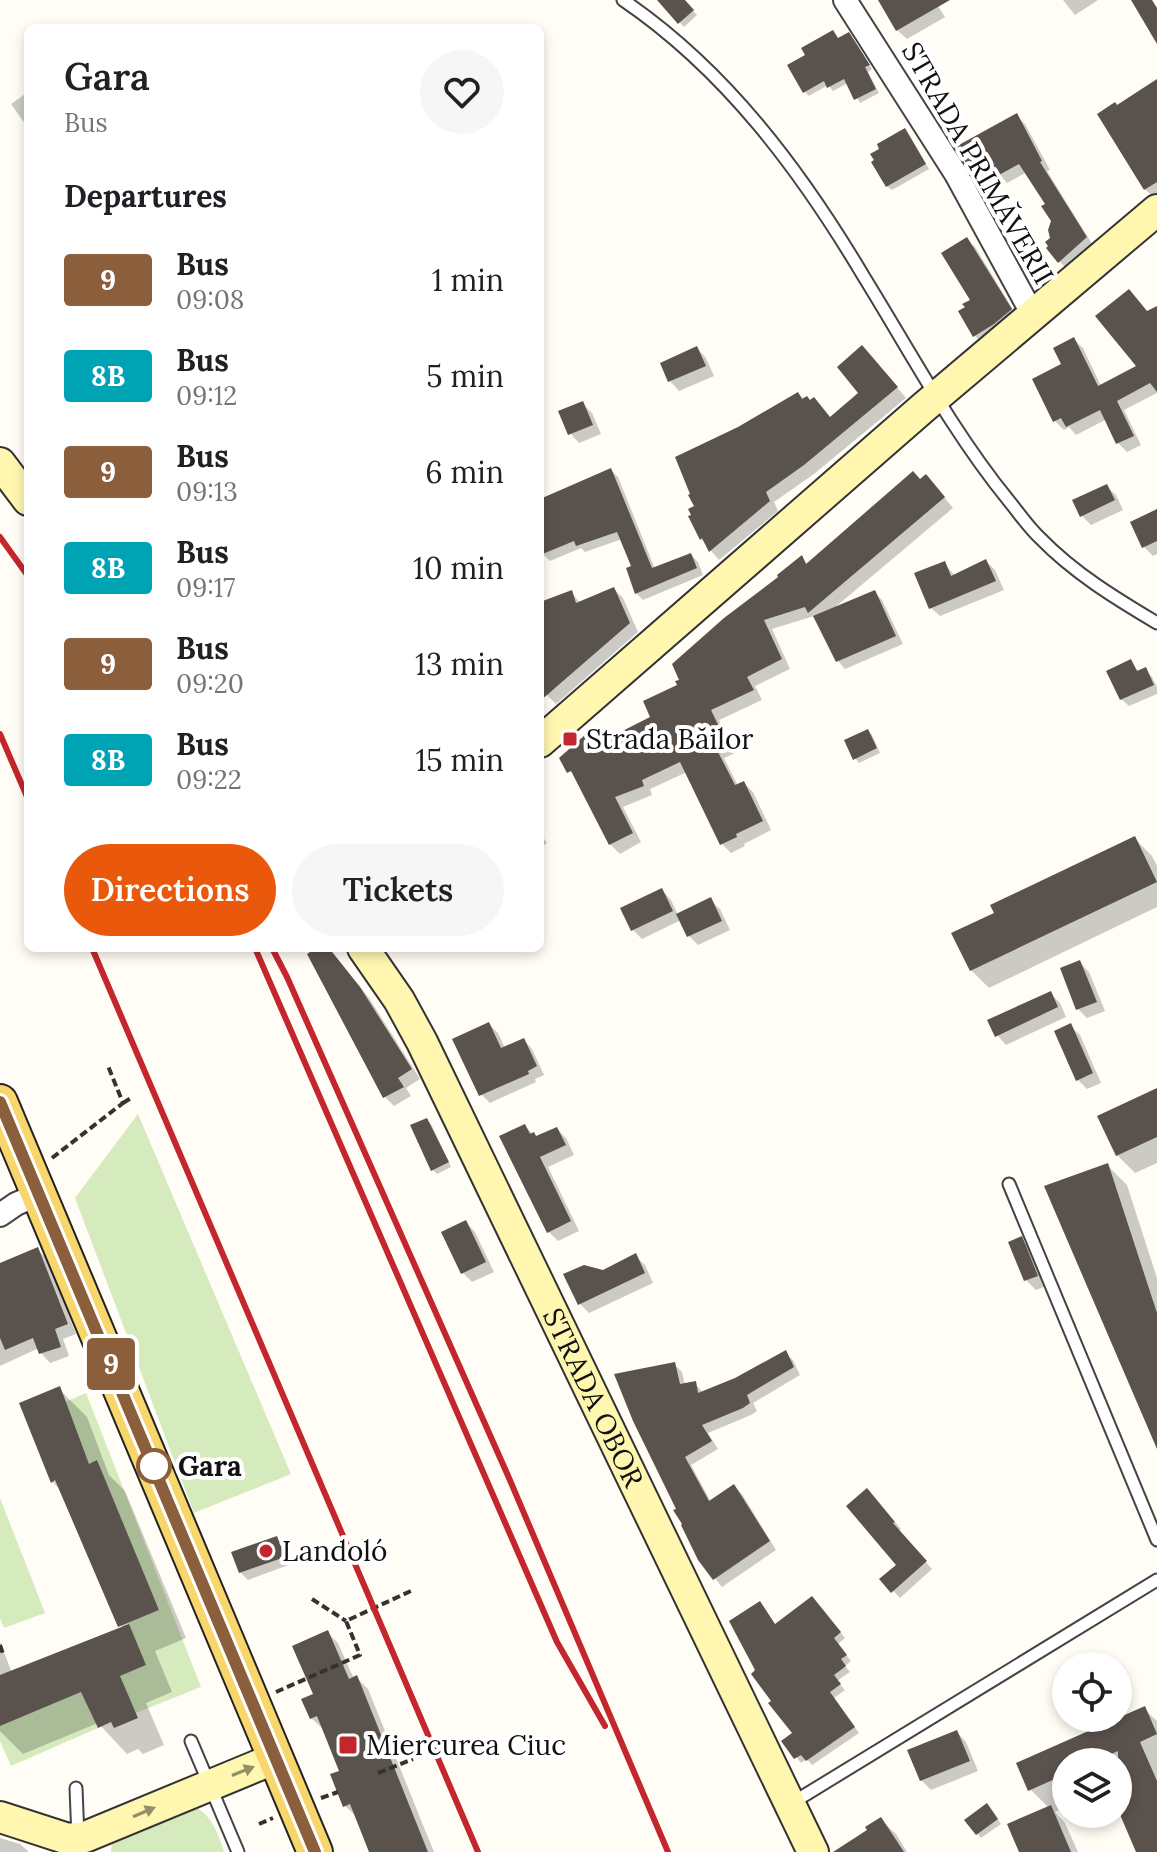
<!DOCTYPE html>
<html lang="en">
<head>
<meta charset="utf-8">
<style>
	:root { --surface:#fff; --page:#f6f6f6; --text:#202124; --muted:#757577; --accent:#ea580c }
	body { margin:0; font-family:Lora,serif; background:var(--page); color:var(--text); height:100vh; display:flex; flex-direction:column; font-size:30px; white-space:nowrap }
	* { box-sizing:border-box; margin:0 }
	p { font-size:26px; color:var(--muted) }
	.icon { flex:none; width:44px; height:44px; fill:none; stroke:currentColor; stroke-width:2; stroke-linecap:round; stroke-linejoin:round }
	.map { position:relative; flex:1; overflow:hidden }
	.drawer { position:absolute; left:24px; top:24px; width:520px; height:928px; display:flex; flex-direction:column; background:var(--surface); border-radius:12px; box-shadow:0 4px 12px #0003 }
	.drawer>* { flex:none }
	.badge { padding:0 16px; border-radius:6px; font-size:28px; line-height:52px }
	.controls { position:absolute; left:1052px; top:1652px; display:grid; gap:16px }
	.controls a { display:grid; place-items:center; width:80px; height:80px; border-radius:50%; background:var(--surface); box-shadow:0 4px 12px #0003; font-size:40px }
	.map>.badge { position:absolute; translate:-50% -50%; box-shadow:0 0 0 4px #fff }
	h2 { padding:0 40px; font-size:30px; line-height:72px }
	.round { display:grid; place-items:center; flex:none; width:84px; height:84px; border-radius:42px; background:var(--page) }
	.headline { display:flex; align-items:center; justify-content:space-between; height:136px; padding:0 40px }
	h1 { font-size:38px; font-weight:600; line-height:60px }
	.button { display:flex; gap:16px; margin-top:auto; padding:16px 40px }
	.button a { flex:1; height:92px; border-radius:48px; background:var(--accent); color:#fff; font-size:32px; font-weight:600; line-height:92px; text-align:center }
	.button a+a { background:var(--page); color:var(--text) }
	ul { padding:0; list-style:none }
	li { display:flex; align-items:center; gap:24px; height:96px; padding:0 40px }
	li div { flex:1 }
	li b { display:block; font-size:30px }
	li em { font-style:normal }
	li .badge { min-width:88px; font-weight:700; text-align:center }
	.map>svg:first-child { display:block }
</style>
</head>
<body>
<div class="map">
<svg width="1157" height="1852" viewBox="0 0 1157 1852">
	<rect width="100%" height="100%" fill="#fffdf5"/>
	<g fill="#d5ebbd">
		<polygon points="138,1114 291,1474 194,1513 75,1198"/>
		<polygon points="86,1393 201,1687 136,1713 130,1700 96,1724 98,1728 11,1766 0,1741 0,1726 146,1665 128,1623 159,1610 97,1461 89,1464 65,1402"/>
		<polygon points="0,1498 45,1613 4,1628 0,1618"/>
		<path d="M190,1805C209,1810 219,1834 224,1852H111L112,1843L119,1832Z"/>
	</g>
	<g fill="#0003">
		<polygon points="671,0 683,0 697,15 684,27 665,6"/>
		<polygon points="883,0 934,0 945,17 907,39 897,30"/>
		<polygon points="1063,0 1098,0 1075,15"/>
		<polygon points="853,39 872,69 868,72 879,93 860,103 848,83 833,91 828,85 809,96 805,92"/>
		<polygon points="1157,81 1157,193 1152,196 1145,189 1117,107"/>
		<polygon points="28,92 28,128 11,104"/>
		<polygon points="1016,116 1025,124 1050,170 1047,171 1094,247 1068,270 1059,261 1052,239 1053,221 1048,205 1027,172 1007,183 997,172 982,180 973,172"/>
		<polygon points="909,135 929,169 892,190 887,186 882,150"/>
		<polygon points="967,240 975,247 1018,318 983,344 975,336"/>
		<polygon points="1157,308 1157,393 1124,410 1141,445 1127,452 1118,443 1107,419 1076,435 1069,427 1064,430 1055,421 1034,379 1063,365 1074,340 1083,348 1101,386 1139,367 1148,313"/>
		<polygon points="697,348 706,358 714,376 679,391 670,381 662,364"/>
		<polygon points="871,357 906,398 814,474 774,502 778,511 719,560 701,539 696,507 739,429 798,394 831,419 861,393"/>
		<polygon points="582,403 592,413 601,434 579,443 570,433"/>
		<polygon points="611,470 618,477 655,569 691,555 698,562 703,575 643,600 636,593 633,568 622,539 585,552 581,548 550,561 543,554 540,547 540,501"/>
		<polygon points="921,481 935,486 953,508 833,609 874,592 882,600 903,644 845,669 838,661 814,616 772,629 790,669 755,686 762,700 719,720 735,753 724,758 738,786 744,783 753,792 771,830 744,844 745,846 731,853 722,844 687,772 650,789 652,795 623,807 641,842 620,854 610,844 585,738 594,747 653,718 679,686 802,558 808,565"/>
		<polygon points="1106,486 1116,495 1123,510 1091,525 1081,515"/>
		<polygon points="1157,511 1157,554 1153,556 1144,547"/>
		<polygon points="986,561 995,570 1004,590 940,616 931,608 944,563 955,576"/>
		<polygon points="614,589 623,598 638,632 556,704 547,695 540,679 540,604 571,592 581,604"/>
		<polygon points="1130,661 1139,672 1145,670 1152,677 1157,687 1157,694 1129,706 1121,699"/>
		<polygon points="868,731 872,735 880,753 859,763 855,758"/>
		<polygon points="540,833 547,843 540,848"/>
		<polygon points="1135,839 1152,856 1157,866 1157,907 989,988 971,970 996,914"/>
		<polygon points="662,890 671,900 678,915 710,900 720,909 730,930 698,945 689,936 681,920 642,939 633,930"/>
		<polygon points="320,948 327,948 334,955 369,998 420,1079 406,1088 411,1096 394,1106 385,1097"/>
		<polygon points="1079,962 1089,972 1105,1011 1087,1018 1078,1009"/>
		<polygon points="1051,994 1060,1003 1066,1017 1006,1045 997,1035"/>
		<polygon points="489,1024 498,1033 505,1048 524,1040 532,1049 544,1075 535,1079 536,1082 490,1103 481,1094"/>
		<polygon points="1070,1026 1080,1035 1101,1083 1087,1089 1078,1080"/>
		<polygon points="1157,1090 1157,1163 1135,1173 1117,1155"/>
		<polygon points="427,1120 431,1124 451,1167 437,1174 433,1170"/>
		<polygon points="525,1126 537,1138 557,1129 566,1138 574,1155 548,1167 579,1231 558,1241 549,1232"/>
		<polygon points="1108,1166 1127,1185 1157,1278 1157,1444"/>
		<polygon points="466,1222 475,1232 494,1272 472,1282 463,1273"/>
		<polygon points="1021,1239 1030,1248 1046,1286 1036,1290 1026,1280 1011,1243"/>
		<polygon points="38,1250 47,1259 76,1334 63,1339 69,1356 50,1363 41,1353 39,1348 0,1366 0,1266"/>
		<polygon points="635,1256 645,1265 653,1283 589,1313 580,1304 603,1273"/>
		<polygon points="785,1353 793,1360 800,1375 753,1403 757,1411 751,1415 708,1433 718,1449 691,1465 711,1502 734,1487 742,1494 776,1550 722,1587 700,1559 683,1526 674,1364 682,1372 685,1385 695,1383 703,1393 736,1380"/>
		<polygon points="59,1389 87,1417 109,1475 125,1491 186,1638 155,1651 172,1692 146,1703 164,1745 143,1754 138,1749 127,1754 98,1723 23,1754 0,1731 0,1642 12,1673 122,1628 62,1492 53,1482 22,1405"/>
		<polygon points="874,1498 901,1529 898,1531 932,1569 900,1598 882,1579 898,1565"/>
		<polygon points="277,1538 284,1546 291,1564 248,1580 240,1572"/>
		<polygon points="817,1604 845,1638 838,1644 851,1661 845,1666 850,1672 837,1681 845,1690 834,1698 859,1733 812,1765 807,1759 801,1763 784,1741 795,1734 773,1701 776,1626"/>
		<polygon points="327,1632 338,1643 354,1679 357,1678 368,1689 434,1852 371,1852 356,1816 345,1806 342,1772 322,1728 311,1718"/>
		<polygon points="1144,1709 1157,1721 1157,1852 1138,1852 1118,1805 1118,1762 1066,1762 1066,1807 1055,1812 1065,1823 1078,1852 1022,1852 1049,1808 1030,1789 1018,1764"/>
		<polygon points="957,1732 966,1742 978,1771 931,1790 921,1780"/>
		<polygon points="991,1810 1001,1824 981,1838 967,1820"/>
		<polygon points="881,1820 896,1834 907,1852 850,1852"/>
		<polygon points="0,1838 20,1844 29,1852 0,1852"/>
	</g>
	<g fill="#5a524d">
		<polygon points="657,0 685,0 694,10 678,24"/>
		<polygon points="878,0 950,0 896,31"/>
		<polygon points="1131,0 1152,0 1157,8 1157,44"/>
		<polygon points="833,30 838,38 849,32 870,65 865,67 876,89 854,100 844,79 827,88 824,81 803,93 787,65 805,55 801,48"/>
		<polygon points="1157,79 1157,182 1144,190 1097,114 1115,102 1117,105"/>
		<polygon points="1017,113 1042,161 1040,162 1087,237 1058,263 1046,248 1048,246 1045,242 1050,238 1048,230 1051,221 1041,206 1045,204 1019,164 997,176 990,163 971,173 957,146"/>
		<polygon points="905,128 926,164 886,187 871,162 874,160 870,154 879,149 877,144"/>
		<polygon points="967,237 1012,309 994,324 973,337 958,311 965,307 962,304 970,300 941,253"/>
		<polygon points="1129,289 1147,311 1157,306 1157,392 1150,383 1117,401 1134,436 1116,444 1100,410 1066,427 1061,418 1053,422 1032,379 1061,364 1053,348 1074,337 1098,386 1136,366 1095,316"/>
		<polygon points="862,345 898,387 804,465 766,492 770,501 709,552 702,538 700,540 688,516 691,515 688,509 694,506 688,495 690,494 675,457 738,427 798,392 802,399 807,396 810,400 814,397 830,417 858,393 837,367"/>
		<polygon points="697,346 706,366 668,382 660,363"/>
		<polygon points="583,401 593,425 568,435 558,411"/>
		<polygon points="611,468 652,568 691,553 697,568 635,594 626,568 631,566 617,532 576,546 574,541 540,555 540,499"/>
		<polygon points="913,471 920,479 926,474 945,497 808,613 805,607 764,620 782,659 747,677 754,690 711,710 724,737 724,745 716,748 735,785 744,781 763,821 736,834 737,837 720,845 680,762 642,780 644,786 615,797 633,833 609,845 571,771 567,773 559,758 585,735 591,747 650,717 643,701 677,685 675,681 679,680 672,664 724,618 778,577 777,575 802,555 806,564"/>
		<polygon points="1107,484 1115,500 1080,517 1072,500"/>
		<polygon points="1157,509 1157,541 1142,548 1130,522"/>
		<polygon points="986,559 996,581 929,609 914,573 945,561 951,576"/>
		<polygon points="614,587 630,623 540,701 540,602 572,590 576,603"/>
		<polygon points="875,590 896,636 836,662 813,616"/>
		<polygon points="1131,659 1137,671 1146,667 1154,685 1120,700 1106,671"/>
		<polygon points="868,729 877,748 853,760 844,740"/>
		<polygon points="1135,836 1157,882 970,971 951,933 994,913 990,905"/>
		<polygon points="662,888 673,911 631,931 620,908"/>
		<polygon points="711,897 722,921 687,937 676,914"/>
		<polygon points="316,948 329,948 360,987 412,1069 398,1078 404,1087 383,1098 307,954"/>
		<polygon points="1080,960 1097,1002 1076,1010 1060,968"/>
		<polygon points="1051,991 1058,1007 995,1037 987,1020"/>
		<polygon points="489,1022 501,1048 524,1038 537,1066 528,1071 529,1074 479,1096 452,1039"/>
		<polygon points="1071,1023 1093,1073 1076,1081 1054,1031"/>
		<polygon points="1157,1088 1157,1137 1116,1156 1097,1116"/>
		<polygon points="427,1118 449,1162 431,1171 410,1125"/>
		<polygon points="525,1124 530,1134 534,1132 536,1136 557,1127 566,1145 540,1157 571,1221 547,1233 499,1136"/>
		<polygon points="1108,1163 1157,1313 1157,1449 1044,1186"/>
		<polygon points="466,1220 486,1262 461,1274 441,1232"/>
		<polygon points="1022,1236 1038,1276 1024,1281 1008,1242"/>
		<polygon points="38,1247 68,1324 55,1329 61,1347 39,1354 33,1338 5,1350 0,1338 0,1263"/>
		<polygon points="636,1253 645,1273 578,1305 563,1274 584,1265 603,1270"/>
		<polygon points="786,1350 794,1367 747,1395 750,1403 743,1408 702,1425 712,1441 685,1457 709,1501 734,1484 770,1541 713,1580 698,1560 681,1525 682,1524 673,1510 676,1509 633,1421 614,1374 675,1362 680,1384 696,1381 698,1393 735,1378"/>
		<polygon points="60,1386 89,1464 97,1460 159,1610 118,1627 55,1480 51,1483 19,1403"/>
		<polygon points="867,1488 895,1522 893,1523 927,1561 891,1593 879,1579 896,1565 846,1506"/>
		<polygon points="277,1536 285,1557 239,1573 231,1552"/>
		<polygon points="812,1596 841,1632 834,1638 847,1655 841,1659 846,1666 834,1675 841,1684 830,1692 855,1727 806,1761 801,1755 794,1759 781,1741 792,1733 768,1703 771,1701 751,1674 755,1670 729,1621 760,1601 775,1624"/>
		<polygon points="129,1624 146,1665 120,1676 138,1718 114,1728 111,1722 98,1728 81,1692 0,1726 0,1675"/>
		<polygon points="328,1630 349,1679 357,1675 428,1852 369,1852 350,1804 343,1807 330,1774 339,1771 317,1716 310,1719 301,1699 313,1694 292,1646"/>
		<polygon points="1145,1706 1157,1734 1140,1742 1157,1781 1157,1852 1136,1852 1118,1810 1118,1751 1093,1762 1066,1762 1066,1774 1028,1791 1016,1763"/>
		<polygon points="957,1730 970,1761 920,1781 907,1750"/>
		<polygon points="987,1803 998,1819 976,1835 964,1820"/>
		<polygon points="1051,1805 1071,1852 1019,1852 1007,1824"/>
		<polygon points="881,1817 904,1852 833,1852 867,1830 865,1827"/>
	</g>
	<g fill="none" stroke-linecap="round" stroke-linejoin="round">
		<defs>
			<g id="lane">
				<path d="M623,0C726,70 801,171 864,277C911,353 952,431 1009,501C1019,513 1028,527 1040,538C1074,573 1115,598 1157,623"/>
				<polyline points="1009,1184 1157,1540"/>
				<polyline points="191,1741 238,1852"/>
				<polyline points="76,1788 78,1838"/>
				<polyline points="792,1803 1157,1580"/>
			</g>
			<g id="street">
				<polyline points="845,0 956,174 1033,315"/>
				<polyline points="0,1215 16,1204 39,1194"/>
			</g>
			<g id="secondary">
				<polyline points="0,463 28,500"/>
				<polyline points="540,742 924,407 1157,210"/>
				<path id="s1" d="M363,948L399,1000L422,1042L813,1852"/>
				<polyline points="0,1817 68,1839 85,1837 276,1758"/>
			</g>
			<polyline id="primary" points="0,1102 315,1852"/>
		</defs>
		<use href="#lane" stroke="#444" stroke-width="15"/>
		<use href="#street" stroke="#444" stroke-width="26"/>
		<use href="#secondary" stroke="#333" stroke-width="34"/>
		<use href="#primary" stroke="#222" stroke-width="38"/>
		<g stroke="#333" stroke-width="4" stroke-dasharray="8 4" stroke-linecap="butt">
			<polyline points="123,1103 131,1098"/>
			<polyline points="52,1158 123,1103 108,1066"/>
			<polyline points="312,1599 346,1621"/>
			<polyline points="0,1645 3,1654"/>
			<polyline points="276,1692 360,1655 346,1621 413,1590"/>
			<polyline points="378,1773 413,1759"/>
			<polyline points="321,1798 338,1792"/>
			<polyline points="259,1824 273,1818"/>
		</g>
		<use href="#lane" stroke="#fff" stroke-width="11"/>
		<use href="#street" stroke="#fff" stroke-width="22"/>
		<use href="#secondary" stroke="#fff6b0" stroke-width="30"/>
		<use href="#primary" stroke="#f9d66b" stroke-width="34"/>
		<g stroke="#c4262e" stroke-width="6">
			<polyline points="0,537 28,576"/>
			<polyline points="0,734 28,799"/>
			<polyline points="92,948 478,1852"/>
			<polyline points="255,948 557,1642 605,1726"/>
			<polyline points="272,948 287,977 509,1478 668,1852"/>
		</g>
	</g>
	<defs><path id="oneway-solid" d="M-6-.8H1V-3.2L6.5 0L1 3.2V.8H-6Z" transform="scale(2)"/></defs>
	<g fill="#948f68">
		<use href="#oneway-solid" transform="translate(243 1771) rotate(-22)"/>
		<use href="#oneway-solid" transform="translate(144 1812) rotate(-23)"/>
	</g>
	<g fill="none" stroke-linecap="round" stroke-linejoin="round">
		<defs>
			<polyline id="line" points="0,1102 315,1852"/>
		</defs>
		<use href="#line" stroke="#fff" stroke-width="18"/>
		<use href="#line" stroke="#8b5e3c" stroke-width="12"/>
	</g>
	<g fill="#c4262e" stroke="#fff" stroke-width="3">
		<rect x="562" y="731" width="16" height="16" rx="4"/>
		<circle cx="266" cy="1551" r="8"/>
		<rect x="338" y="1735" width="20" height="20" rx="4"/>
	</g>
	<circle fill="#fff" stroke="#8b5e3c" stroke-width="4" cx="154" cy="1466" r="16"/>
	<g text-anchor="middle" dominant-baseline="central" stroke-width="8" stroke-linejoin="round" paint-order="stroke">
		<g font-size="28" fill="#111" stroke="#fff">
			<text transform="translate(978 163) rotate(60)">STRADA PRIMĂVERII</text>
			<text stroke="none"><textPath href="#s1" startOffset="506">STRADA OBOR</textPath></text>
		</g>
		<g font-size="28" fill="#111" stroke="#fff" text-anchor="start">
			<text x="586" y="739">Strada Băilor</text>
			<text x="282" y="1551">Landoló</text>
			<text x="366" y="1745">Miercurea Ciuc</text>
		</g>
		<g font-size="28" font-weight="bold" fill="#111" stroke="#fff" text-anchor="start">
			<text x="178" y="1466">Gara</text>
		</g>
	</g>
</svg>
<div class="controls">
<a><svg class="icon" aria-label="locate" viewBox="0 0 24 24"><circle cx="12" cy="12" r="6"/><path d="M12 2v4M12 18v4M2 12h4M18 12h4"/></svg></a>
<a><svg class="icon" aria-label="layers" viewBox="0 0 24 24"><path d="M12 4l9 5-9 5-9-5zM3 14l9 5 9-5"/></svg></a>
</div>
<b class="badge" style="left:111px;top:1364px;background:#8b5e3c;color:#fff">9</b>
<section class="drawer">
<div class="headline"><div><h1>Gara</h1><p>Bus</p></div><a class="round"><svg class="icon" aria-label="heart" viewBox="0 0 24 24"><path d="M12 20l-8-8c-3-5 5-10 8-4 3-6 11-1 8 4z"/></svg></a></div>
<h2>Departures</h2>
<ul>
<li><span class="badge" style="background:#8b5e3c;color:#fff">9</span><div><b>Bus</b><p>09:08</p></div><em>1 min</em></li>
<li><span class="badge" style="background:#00a3b4;color:#fff">8B</span><div><b>Bus</b><p>09:12</p></div><em>5 min</em></li>
<li><span class="badge" style="background:#8b5e3c;color:#fff">9</span><div><b>Bus</b><p>09:13</p></div><em>6 min</em></li>
<li><span class="badge" style="background:#00a3b4;color:#fff">8B</span><div><b>Bus</b><p>09:17</p></div><em>10 min</em></li>
<li><span class="badge" style="background:#8b5e3c;color:#fff">9</span><div><b>Bus</b><p>09:20</p></div><em>13 min</em></li>
<li><span class="badge" style="background:#00a3b4;color:#fff">8B</span><div><b>Bus</b><p>09:22</p></div><em>15 min</em></li>
</ul>
<div class="button"><a>Directions</a><a>Tickets</a></div>
</section>
</div>
</body>
</html>
